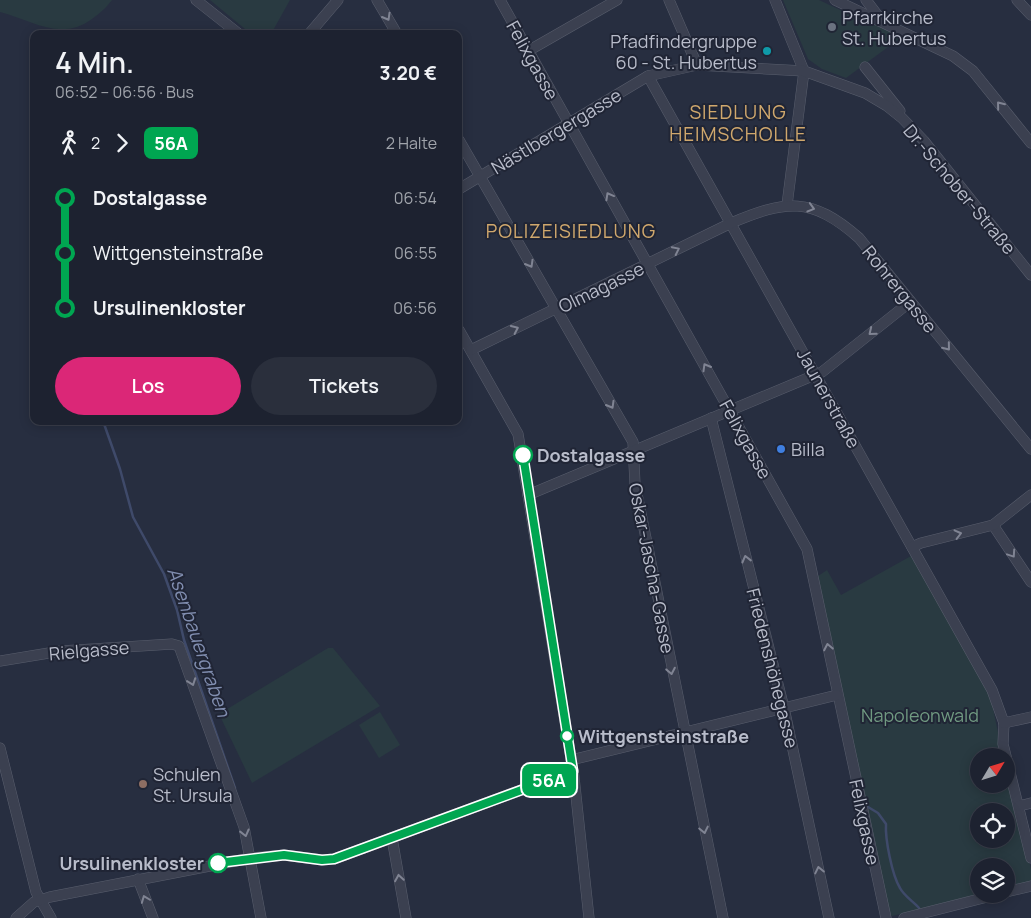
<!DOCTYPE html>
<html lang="de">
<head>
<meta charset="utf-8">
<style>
	:root { --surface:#1d2230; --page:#2a2f3c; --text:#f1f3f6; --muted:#a0a4ab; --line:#3b3f4c; --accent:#db2777 }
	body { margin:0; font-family:Manrope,sans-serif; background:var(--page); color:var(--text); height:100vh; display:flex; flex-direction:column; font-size:19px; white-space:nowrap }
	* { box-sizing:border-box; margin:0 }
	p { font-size:16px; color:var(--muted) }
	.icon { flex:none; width:28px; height:28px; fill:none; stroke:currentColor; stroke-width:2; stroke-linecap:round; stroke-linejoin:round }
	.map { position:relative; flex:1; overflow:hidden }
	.side { position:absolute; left:30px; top:30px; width:432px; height:395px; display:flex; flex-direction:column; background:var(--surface); border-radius:10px; box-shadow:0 2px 12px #0003,0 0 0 1px var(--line) }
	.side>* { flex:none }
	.badge { padding:0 10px; border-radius:8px; font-size:18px; line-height:32px }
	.needle { width:32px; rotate:52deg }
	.buttons { position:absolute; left:970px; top:748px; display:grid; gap:10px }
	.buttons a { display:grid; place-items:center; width:45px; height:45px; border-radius:50%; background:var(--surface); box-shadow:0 2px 12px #0003,0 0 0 1px var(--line); font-size:25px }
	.map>.badge { position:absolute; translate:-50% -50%; box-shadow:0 0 0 2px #fff }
	.legs { display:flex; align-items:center; gap:8px; height:55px; padding:0 25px; font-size:16px }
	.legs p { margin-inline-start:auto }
	.head { display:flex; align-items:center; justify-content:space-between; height:85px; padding:0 25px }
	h1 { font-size:28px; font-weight:600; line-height:38px }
	.primary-button { display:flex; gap:10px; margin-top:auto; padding:10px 25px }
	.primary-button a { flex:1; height:58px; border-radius:30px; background:var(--accent); color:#fff; font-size:20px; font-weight:600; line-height:58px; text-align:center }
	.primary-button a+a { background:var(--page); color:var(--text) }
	ul { padding:0 25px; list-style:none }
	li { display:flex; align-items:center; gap:18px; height:55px; font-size:19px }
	li i { display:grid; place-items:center; width:8px; height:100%; margin:0 6px; background:currentColor }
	li i::after { content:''; width:12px; height:12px; margin:-6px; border:4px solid; border-radius:50%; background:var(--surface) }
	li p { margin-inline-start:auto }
	li:first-child i { background:linear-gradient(#0000 50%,currentColor 0) }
	li:last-child i { background:linear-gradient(currentColor 50%,#0000 0) }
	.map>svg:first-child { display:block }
</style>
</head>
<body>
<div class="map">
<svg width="1031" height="918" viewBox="0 0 1031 918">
	<rect width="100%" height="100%" fill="#272e40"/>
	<g fill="#293a41" fill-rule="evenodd">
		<path d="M0,0H112C106,8 100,13 92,19C61,42 31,20 0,12Z"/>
		<polygon points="210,0 290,0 271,34 251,34"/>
		<polygon points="783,0 819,0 853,16 858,15 903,36 846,78 822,69 808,59"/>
		<path d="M911,556L972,659L991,699L1003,756H979V784H1006V768L1031,869V881L1006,889V866H979V894H987L892,916L889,914L818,576L827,570L841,595ZM979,811H1006V839H979Z"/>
		<polygon points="328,648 333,648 380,706 252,783 219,714"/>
		<polygon points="380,712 400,745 379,758 359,725"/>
	</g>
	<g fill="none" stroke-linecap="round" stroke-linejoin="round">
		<g stroke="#3f4a6a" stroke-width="2.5">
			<polyline points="103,421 120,469 133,517 164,574 177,610 184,640 235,788"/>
			<path d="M868,807L878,813L886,824C885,839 892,875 900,888C904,896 914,902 919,908"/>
		</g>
		<defs>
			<g id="minor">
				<polyline points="196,0 239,34"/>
				<polyline points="377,0 397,34"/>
				<polyline points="500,0 807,549 886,918"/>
				<polyline points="669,0 697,65"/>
				<polyline points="775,0 804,71 787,205"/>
				<polyline points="835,0 953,56 973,71 1031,143"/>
				<polyline points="866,0 882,21"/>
				<polyline points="1017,0 1031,15"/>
				<polyline points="309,34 338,0"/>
				<polyline points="528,51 617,0"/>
				<polyline points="865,67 900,111"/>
				<polyline points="648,76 992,690 1004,723 1003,744 1031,858"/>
				<polyline points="459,140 633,442 635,484 723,918"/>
				<polyline points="459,189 648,76 697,65 804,71 865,93 887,106 902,118 924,141 1031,275"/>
				<polyline points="459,330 518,434 574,777 589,918"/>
				<path d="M471,350L731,223C786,200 811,196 859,238L1031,449"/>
				<polyline points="711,418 784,708 829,918"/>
				<polyline points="528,495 822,372 910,302"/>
				<polyline points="993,525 1031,582"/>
				<polyline points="912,547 921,543 993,525 1031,495"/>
				<polyline points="0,661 61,651 172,644 179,646 244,827 261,918"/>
				<polyline points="1004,723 1031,717"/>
				<polyline points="0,748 36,892 51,918"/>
				<polyline points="571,760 837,695"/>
				<polyline points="1019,806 1031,803"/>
				<polyline points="392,838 406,918"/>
				<polyline points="138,879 153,918"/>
				<polyline points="1006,892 1031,886"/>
				<polyline points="16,918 34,902 50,897 251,858 284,855 322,860 334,859 573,771"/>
				<polyline points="904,918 999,894"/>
			</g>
		</defs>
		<use href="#minor" stroke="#595e6d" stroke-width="11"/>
		<use href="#minor" stroke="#3b4050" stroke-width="10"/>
	</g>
	<defs><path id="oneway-chevron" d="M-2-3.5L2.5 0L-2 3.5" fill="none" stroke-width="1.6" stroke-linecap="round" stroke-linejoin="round" transform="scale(1.25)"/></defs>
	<g stroke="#808493">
		<use href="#oneway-chevron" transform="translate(387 17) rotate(60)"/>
		<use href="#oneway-chevron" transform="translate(1000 105) rotate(-129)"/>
		<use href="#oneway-chevron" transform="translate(609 196) rotate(-119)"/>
		<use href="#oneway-chevron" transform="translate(811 208) rotate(16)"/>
		<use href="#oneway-chevron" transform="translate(676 250) rotate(-26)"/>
		<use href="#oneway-chevron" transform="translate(530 264) rotate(60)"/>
		<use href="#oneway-chevron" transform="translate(515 329) rotate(-25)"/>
		<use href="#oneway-chevron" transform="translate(872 332) rotate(141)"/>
		<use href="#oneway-chevron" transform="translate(947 347) rotate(51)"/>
		<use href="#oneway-chevron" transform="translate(706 367) rotate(-120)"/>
		<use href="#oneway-chevron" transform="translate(611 405) rotate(60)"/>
		<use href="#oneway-chevron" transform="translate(958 534) rotate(-14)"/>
		<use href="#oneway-chevron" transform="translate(1012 554) rotate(56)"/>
		<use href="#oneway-chevron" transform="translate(746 559) rotate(-104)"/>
		<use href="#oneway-chevron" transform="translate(828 647) rotate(-101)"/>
		<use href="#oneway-chevron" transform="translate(671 671) rotate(79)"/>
		<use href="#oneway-chevron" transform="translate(192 682) rotate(70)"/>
		<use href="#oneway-chevron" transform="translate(704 830) rotate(78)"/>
		<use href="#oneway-chevron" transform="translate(245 833) rotate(76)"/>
		<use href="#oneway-chevron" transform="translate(819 870) rotate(-102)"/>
		<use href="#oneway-chevron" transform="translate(399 878) rotate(-99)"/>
		<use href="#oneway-chevron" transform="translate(145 899) rotate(-111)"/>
	</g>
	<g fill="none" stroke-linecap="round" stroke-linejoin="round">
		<defs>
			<polyline id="line-1" points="218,863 284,855 322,860 334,859 573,771 523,455"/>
		</defs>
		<use href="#line-1" stroke="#fff" stroke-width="11"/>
		<use href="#line-1" stroke="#00a651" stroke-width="8"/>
	</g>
	<circle fill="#6b7280" stroke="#202535" stroke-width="2" cx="832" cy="27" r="5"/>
	<circle fill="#0f9aa8" stroke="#202535" stroke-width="2" cx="767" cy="51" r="5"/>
	<circle fill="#3f7fe0" stroke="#202535" stroke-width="2" cx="781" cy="449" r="5"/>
	<g fill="#fff" stroke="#00a651" stroke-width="2.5">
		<circle cx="523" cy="455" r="9"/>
		<circle cx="567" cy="736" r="6"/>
		<circle cx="218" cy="863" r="9"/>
	</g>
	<circle fill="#8d6e63" stroke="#202535" stroke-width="2" cx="143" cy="784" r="5"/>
	<g text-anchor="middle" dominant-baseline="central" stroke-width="4" stroke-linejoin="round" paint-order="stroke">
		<g font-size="18" fill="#b8bcca" stroke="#202535" text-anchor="start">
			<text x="842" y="17">Pfarrkirche<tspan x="842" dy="21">St. Hubertus</tspan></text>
			<text x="757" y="41" text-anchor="end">Pfadfindergruppe<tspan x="757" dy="21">60 - St. Hubertus</tspan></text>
			<text x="791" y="449">Billa</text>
			<text x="153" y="774">Schulen<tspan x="153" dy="21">St. Ursula</tspan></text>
		</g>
		<g font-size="18" fill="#b8bcca" stroke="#202535">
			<text transform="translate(533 60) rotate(61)">Felixgasse</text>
			<text transform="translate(556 131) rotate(-31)">Nästlbergergasse</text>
			<text transform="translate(960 189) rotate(50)">Dr.-Schober-Straße</text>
			<text transform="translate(601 287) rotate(-26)">Olmagasse</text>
			<text transform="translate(900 289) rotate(51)">Rohrergasse</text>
			<text transform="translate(829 398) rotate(61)">Jaunerstraße</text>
			<text transform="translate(746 439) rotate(61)">Felixgasse</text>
			<text transform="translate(652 568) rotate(79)">Oskar-Jascha-Gasse</text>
			<text transform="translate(89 650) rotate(-5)">Rielgasse</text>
			<text transform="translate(773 668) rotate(76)">Friedenshöhegasse</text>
			<text transform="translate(865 822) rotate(78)">Felixgasse</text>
		</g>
		<g font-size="18" font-weight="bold" fill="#b8bcca" stroke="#202535" text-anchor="start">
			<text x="537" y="455">Dostalgasse</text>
			<text x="578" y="736">Wittgensteinstraße</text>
			<text x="204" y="863" text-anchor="end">Ursulinenkloster</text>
		</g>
		<g font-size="18" fill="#709981" stroke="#202535">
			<text x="920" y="715">Napoleonwald</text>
		</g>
		<g font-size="19" letter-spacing="1" fill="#d0a86d" stroke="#202535">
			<text x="738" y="112">SIEDLUNG<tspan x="738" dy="22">HEIMSCHOLLE</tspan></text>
			<text x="571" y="231">POLIZEISIEDLUNG</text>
		</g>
		<g font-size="19" font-style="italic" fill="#818eb0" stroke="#202535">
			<text transform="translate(199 642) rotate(71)">Asenbauergraben</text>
		</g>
	</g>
</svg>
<div class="buttons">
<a><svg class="needle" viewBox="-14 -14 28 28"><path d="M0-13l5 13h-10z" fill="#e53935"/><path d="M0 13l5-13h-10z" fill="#a0a4ab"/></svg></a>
<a><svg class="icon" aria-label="locate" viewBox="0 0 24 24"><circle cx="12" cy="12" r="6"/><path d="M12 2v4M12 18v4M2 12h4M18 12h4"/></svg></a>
<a><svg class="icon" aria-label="layers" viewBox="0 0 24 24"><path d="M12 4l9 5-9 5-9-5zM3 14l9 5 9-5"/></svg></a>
</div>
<b class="badge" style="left:549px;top:780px;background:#00a651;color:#fff">56A</b>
<section class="side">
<div class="head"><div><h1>4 Min.</h1><p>06:52 – 06:56 · Bus</p></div><b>3.20 €</b></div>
<div class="legs"><svg class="icon" aria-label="walk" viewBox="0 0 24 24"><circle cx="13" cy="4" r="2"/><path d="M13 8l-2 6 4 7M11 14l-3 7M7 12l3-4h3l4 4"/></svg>2<svg class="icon" aria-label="forward" viewBox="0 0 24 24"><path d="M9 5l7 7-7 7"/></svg><b class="badge" style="background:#00a651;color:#fff">56A</b><p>2 Halte</p></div>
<ul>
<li><i style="color:#00a651"></i><b>Dostalgasse</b><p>06:54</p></li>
<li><i style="color:#00a651"></i><span>Wittgensteinstraße</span><p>06:55</p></li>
<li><i style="color:#00a651"></i><b>Ursulinenkloster</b><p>06:56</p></li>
</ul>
<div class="primary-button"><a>Los</a><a>Tickets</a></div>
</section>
</div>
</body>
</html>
